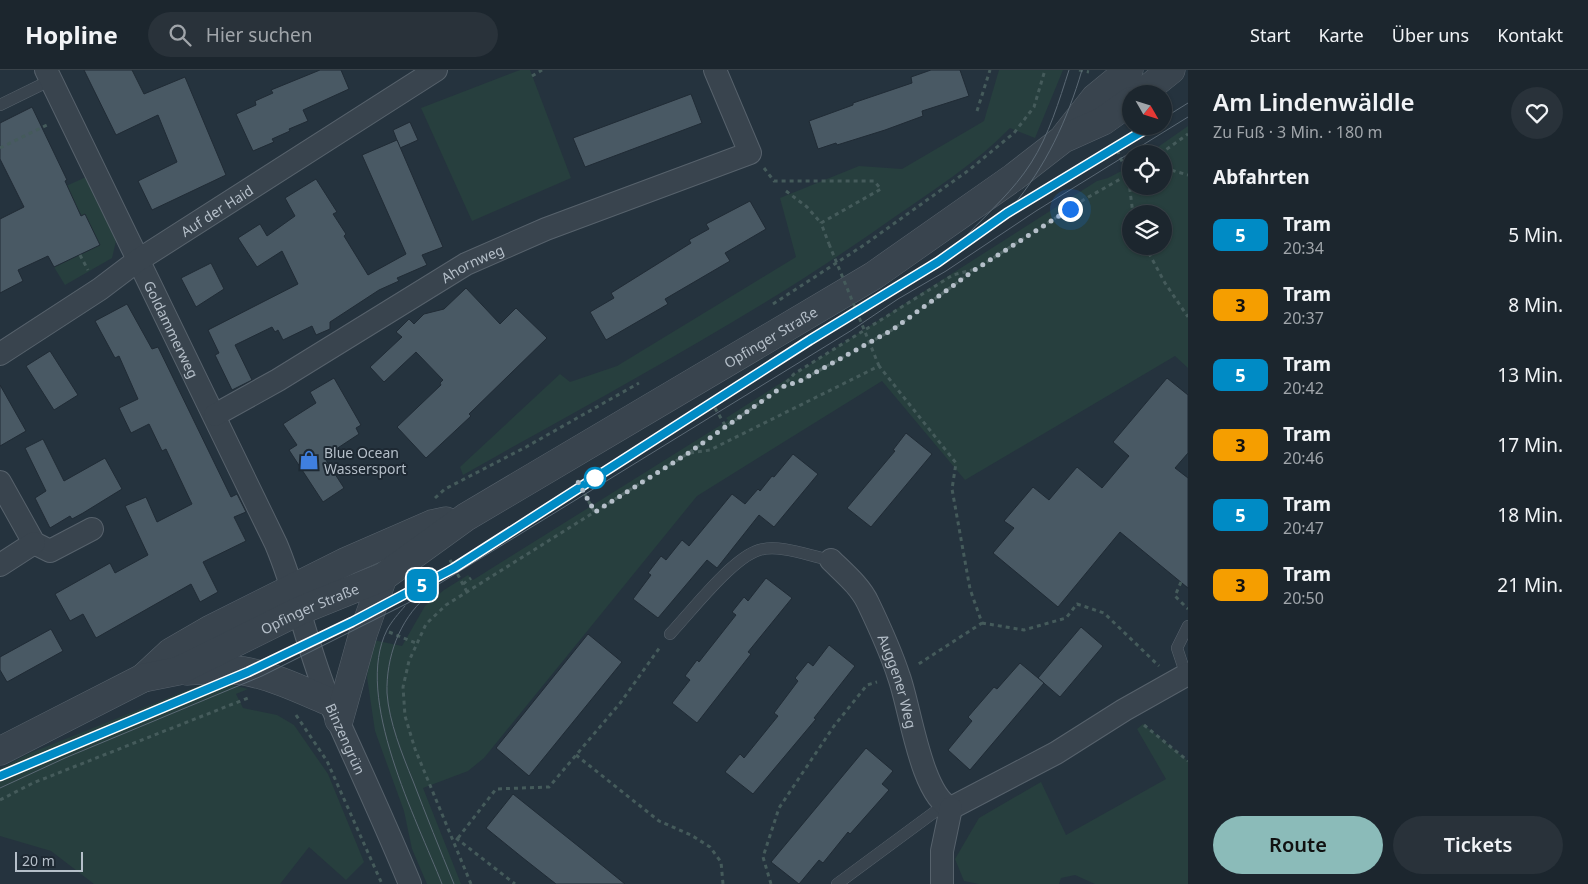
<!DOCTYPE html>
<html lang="de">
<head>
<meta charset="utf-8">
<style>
	:root { --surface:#1c262e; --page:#29323a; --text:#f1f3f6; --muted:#a0a5aa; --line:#3a434a; --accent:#8bbbb9 }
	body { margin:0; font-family:"Noto Sans",sans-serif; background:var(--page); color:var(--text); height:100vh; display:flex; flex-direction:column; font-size:19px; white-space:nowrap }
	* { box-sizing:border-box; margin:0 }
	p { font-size:16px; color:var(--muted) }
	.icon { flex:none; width:28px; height:28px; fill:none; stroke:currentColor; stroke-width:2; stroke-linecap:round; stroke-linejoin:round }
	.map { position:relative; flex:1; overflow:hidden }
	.details { display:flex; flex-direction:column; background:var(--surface); width:400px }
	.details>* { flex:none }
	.badge { padding:0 10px; border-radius:8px; font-size:18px; line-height:32px }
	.needle { width:32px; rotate:129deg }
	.tools { position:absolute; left:1122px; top:15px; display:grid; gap:10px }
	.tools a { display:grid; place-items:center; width:50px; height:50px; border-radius:50%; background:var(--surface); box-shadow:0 1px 4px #0004,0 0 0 1px var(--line); font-size:25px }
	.scale { position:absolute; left:15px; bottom:12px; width:68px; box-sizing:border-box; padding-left:5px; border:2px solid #b5bfc9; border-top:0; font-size:14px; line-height:18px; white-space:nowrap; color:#b5bfc9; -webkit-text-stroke:4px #1e2933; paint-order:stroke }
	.you { position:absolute; width:25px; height:25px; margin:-12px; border:4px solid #fff; border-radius:50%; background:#1a73e8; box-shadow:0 0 0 8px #1a73e833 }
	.map>.badge { position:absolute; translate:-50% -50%; box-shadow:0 0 0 2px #fff }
	h2 { padding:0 25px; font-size:19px; line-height:45px }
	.round { display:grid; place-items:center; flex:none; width:52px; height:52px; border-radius:26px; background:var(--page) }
	.overview { display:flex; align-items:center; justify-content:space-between; height:85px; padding:0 25px }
	h1 { font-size:24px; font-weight:600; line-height:38px }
	.button { display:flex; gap:10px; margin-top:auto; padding:10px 25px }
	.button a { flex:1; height:58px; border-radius:30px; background:var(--accent); color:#111; font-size:20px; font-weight:600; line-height:58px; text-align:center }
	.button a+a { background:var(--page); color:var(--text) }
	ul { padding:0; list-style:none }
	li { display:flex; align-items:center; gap:15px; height:70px; padding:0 25px }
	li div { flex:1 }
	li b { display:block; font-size:19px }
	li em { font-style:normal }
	li .badge { min-width:55px; font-weight:700; text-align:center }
	header { display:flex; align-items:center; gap:30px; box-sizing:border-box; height:70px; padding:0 25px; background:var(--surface); border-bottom:1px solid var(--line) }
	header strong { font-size:24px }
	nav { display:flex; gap:28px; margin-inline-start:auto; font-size:18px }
	.search { width:350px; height:45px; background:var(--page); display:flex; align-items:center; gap:12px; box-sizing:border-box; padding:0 18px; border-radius:28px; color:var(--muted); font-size:19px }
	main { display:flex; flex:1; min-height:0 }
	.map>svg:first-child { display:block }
</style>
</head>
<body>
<header>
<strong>Hopline</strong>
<div class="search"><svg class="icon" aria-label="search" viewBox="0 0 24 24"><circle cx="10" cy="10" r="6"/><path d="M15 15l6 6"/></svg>Hier suchen</div>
<nav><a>Start</a><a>Karte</a><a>Über uns</a><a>Kontakt</a></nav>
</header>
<main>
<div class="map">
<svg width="1188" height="814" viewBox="0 0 1188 814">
	<rect width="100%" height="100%" fill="#25333e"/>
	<g fill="#273f3e" fill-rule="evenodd">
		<polygon points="520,0 530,0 571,108 472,151 421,38"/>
		<path d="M999,0H1063L1035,68L1010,58C976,93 935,119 896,146C759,244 609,322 463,405L460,397L560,304L570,312L617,296L796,187L780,128L859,96L902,99L984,51Z"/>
		<path d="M1188,56V298L1175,286L965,410L882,311L697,426L484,688L468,701L423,718L461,814H427L412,779L404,741L375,661L367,607L373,570L402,576L425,536L444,520L468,505L473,510L724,353L728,350L726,348L1097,111L1108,108L1131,96V116H1164V84H1148ZM1131,144H1164V176H1131Z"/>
		<polygon points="86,107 116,171 112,188 65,215 54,197 100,175 79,141 24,135"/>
		<polygon points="213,610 248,619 236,624 243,638 277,645 294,655 328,704 364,792 346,810 309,777 280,814 94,814 51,781 0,766 0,699 28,684"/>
		<polygon points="1143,654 1188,691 1188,814 1095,814 1075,805 1061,808 1059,814 979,814 964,811 955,789 979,748 1041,712 1066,765 1166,709 1137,659"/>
	</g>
	<g fill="#495964" stroke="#202b35">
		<polygon points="84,0 132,0 144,24 185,7 226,105 152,140 138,111 177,92 158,45 116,65"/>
		<polygon points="320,0 341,0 349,19 303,40 308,51 289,59 290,61 272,69 274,72 253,81 236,44 256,35 255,31 273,23 271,20"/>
		<polygon points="931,0 960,0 969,26 922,41 923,46 885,60 837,75 836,73 818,79 809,51 853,35 853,33 912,13 911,7"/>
		<polygon points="691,24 702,53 585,97 573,68"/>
		<polygon points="32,37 67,110 65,111 81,146 85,144 100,175 54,197 48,186 18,200 23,211 0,223 0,149 24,137 0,89 0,53"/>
		<polygon points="410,52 418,70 400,78 393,60"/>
		<polygon points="397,70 443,177 422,185 427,195 397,208 399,211 379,220 330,252 330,259 316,265 312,256 283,270 278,260 275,262 272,257 235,275 252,310 232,320 215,285 219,283 208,260 298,214 282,181 257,197 238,168 260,154 267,166 295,146 285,128 316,109 337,142 333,144 346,164 344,166 368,205 406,184 362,85"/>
		<polygon points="750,131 766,159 725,183 730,191 665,229 668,234 606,270 590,242 614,228 611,223 691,173 689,170 709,159 706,154"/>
		<polygon points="211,193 224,219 196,237 181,208"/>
		<polygon points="466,218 500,254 516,238 547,268 469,344 471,346 426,388 397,357 441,315 440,313 443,310 416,282 384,312 370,297 402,267 396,262 409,249 414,254 424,244 444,239"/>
		<polygon points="127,234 152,279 158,277 231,427 237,424 246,442 234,447 246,471 203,492 218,522 200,532 191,514 96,568 83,544 70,551 55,524 110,493 115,503 148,485 125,436 146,427 157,452 192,434 166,379 162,381 149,354 131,363 119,338 138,329 119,286 115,288 95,251"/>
		<polygon points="50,281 78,325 54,340 26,296"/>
		<polygon points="334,308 361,355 356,358 359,364 324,387 344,418 323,432 289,380 297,375 283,354 316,333 310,322"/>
		<polygon points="1167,308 1188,325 1188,383 1175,398 1188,408 1188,518 1120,462 1058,537 993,483 1014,458 1004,451 1033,417 1049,430 1077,397 1102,418 1129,386 1113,372"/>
		<polygon points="0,315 26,361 0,376"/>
		<polygon points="906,363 932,384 871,457 847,438 895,381 893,380"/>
		<polygon points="43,369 64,411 105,388 122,419 83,443 72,449 70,446 50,458 35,428 46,421 25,378"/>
		<polygon points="793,384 818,404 774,457 759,445 717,498 707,490 658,548 633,529 651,505 648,503 661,486 666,490 682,470 689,476 732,424 745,434 758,419 760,421 772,406 774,407"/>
		<polygon points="766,508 792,528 748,582 751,584 697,653 672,633 690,610 685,606 697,590 699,592 736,545 732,542 744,527 748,531"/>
		<polygon points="1081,557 1103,576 1060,627 1038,608"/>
		<polygon points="51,559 63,581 7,612 0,600 0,587"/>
		<polygon points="588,564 622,592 529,706 496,678"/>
		<polygon points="829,575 855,596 814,648 816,649 753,724 725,702 740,684 744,688 778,646 774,643 798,611 795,608 808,592 813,596"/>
		<polygon points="1020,593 1044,613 970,700 948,680 972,651 968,647 994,617 997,619"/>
		<polygon points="866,678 893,701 882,714 889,720 850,764 848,762 823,793 819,790 799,814 771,792"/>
		<polygon points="513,724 588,784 625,814 556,814 523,788 486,758"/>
	</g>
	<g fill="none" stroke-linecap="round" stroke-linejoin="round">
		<defs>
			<g id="service">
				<polyline points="0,35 51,10"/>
				<path d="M670,564C690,543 732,488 759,480C780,474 809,486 831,490"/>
				<polyline points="1186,605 1177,578 1188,556"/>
				<polyline points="837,814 944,735"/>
			</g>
			<g id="minor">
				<path id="s1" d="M46,0L276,474C298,526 308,582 330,633C357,693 385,753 410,814"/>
				<path id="s2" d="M0,284L100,219L137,191L436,0"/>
				<path id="s3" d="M215,345L278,310L466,194L546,159L750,83L715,0"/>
				<polyline points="0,412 34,473 50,481 92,459"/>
				<path id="s4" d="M831,490C844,503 860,516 868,533C879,556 891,582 899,607C910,637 921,725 951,738L1056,683L1124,640L1188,604"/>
				<polyline points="0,495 34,473"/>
				<polyline points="942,814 942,781 951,738"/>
			</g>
			<g id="tertiary">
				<polyline points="1141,24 1171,0"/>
				<polyline points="1065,66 1095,28 1129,0"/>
				<path d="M187,601C207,600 230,598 249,602C277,608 304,621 330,632"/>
				<polyline points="143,608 171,582 209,560 347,491 432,454 446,451"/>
				<polyline points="339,650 363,564 383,507"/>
				<path id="s5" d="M0,681L143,608L178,601L299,541L383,507L466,447L873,206L1014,107L1063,69L1103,51L1131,31"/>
			</g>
		</defs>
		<use href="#service" stroke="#57626c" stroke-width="12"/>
		<use href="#minor" stroke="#57626c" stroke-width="24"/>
		<use href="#tertiary" stroke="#57626c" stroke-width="29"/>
		<g stroke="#455b5b" stroke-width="3" stroke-dasharray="4 4" stroke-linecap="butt">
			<polyline points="1079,0 1089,2"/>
			<polyline points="532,6 542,0"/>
			<polyline points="977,41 990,0"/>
			<polyline points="1114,73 1128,105 1133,144"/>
			<polyline points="0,78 49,54"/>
			<polyline points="1160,84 1188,64"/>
			<polyline points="764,98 774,111 874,111 881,119 821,153 829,174"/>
			<polyline points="1164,98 1188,105"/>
			<polyline points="786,121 807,137 821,153"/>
			<polyline points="1145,176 1165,213 1188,247"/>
			<polyline points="80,185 88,200"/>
			<polyline points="773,234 864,175 969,100 1014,63 1034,37 1045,0"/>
			<polyline points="783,317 800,311 892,260 976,199 1085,129 1131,103"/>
			<polyline points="711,331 726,357"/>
			<polyline points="690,383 710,380 879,296 956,393 952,419 970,519 982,553 917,595"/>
			<polyline points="577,410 595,443"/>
			<polyline points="435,428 445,419 526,377 639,313"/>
			<polyline points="450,490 467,522"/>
			<polyline points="1181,512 1175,526 1188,539"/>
			<polyline points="463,514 471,508"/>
			<polyline points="982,553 1024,560 1066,548 1077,534 1104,543 1159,596"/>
			<polyline points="389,562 416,573"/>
			<polyline points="296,645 327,691 382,814"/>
			<polyline points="1144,655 1188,691"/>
			<polyline points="576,685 659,751 691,765 710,777 721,792 723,814"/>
			<polyline points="0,730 33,713 248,628"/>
			<polyline points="456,768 515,814"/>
			<polyline points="458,768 496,719 549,717 621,632 660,577"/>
			<polyline points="471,814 415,679 405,646 403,617 409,591 426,554 446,535 687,384 782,317 794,304 953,205 976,199"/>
			<polyline points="771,814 763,787 779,738 834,656 867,615 877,612"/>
		</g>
		<use href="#service" stroke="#39444e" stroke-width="11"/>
		<use href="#minor" stroke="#39444e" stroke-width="22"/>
		<use href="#tertiary" stroke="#39444e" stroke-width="28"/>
		<g stroke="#5b6975" stroke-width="1">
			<polyline points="1164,48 1188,33"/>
			<path d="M1012,137C1046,96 1067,51 1082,0"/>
			<path d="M967,165C989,142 1014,120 1031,93C1049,65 1059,31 1069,0"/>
			<path d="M426,527C399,550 386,588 387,623C389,652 402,684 413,711C426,745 440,780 454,814"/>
			<path d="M405,536C399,543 391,552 387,560C353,627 417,750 442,814"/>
			<polyline points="0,706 248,602 352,552 454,498 810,270 937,192 1007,143 1151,56"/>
			<polyline points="0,718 65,688 262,606 408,533 852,260 898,229 946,201 1036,141 1188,47"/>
		</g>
		<polyline stroke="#455b5b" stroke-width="3" stroke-dasharray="4 4" stroke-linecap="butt" points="829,174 879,296"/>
	</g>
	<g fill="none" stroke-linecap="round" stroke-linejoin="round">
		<defs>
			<polyline id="line" points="0,706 248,602 352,552 454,498 810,270 938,192 1007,143 1151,56"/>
		</defs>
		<use href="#line" stroke="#fff" stroke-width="11"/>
		<use href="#line" stroke="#008bc5" stroke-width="8"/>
		<polyline stroke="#b5bfc9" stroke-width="5" stroke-dasharray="0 9" points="595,408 578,412 595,442 687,384 782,317 800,311 892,260 976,199 1070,139"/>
	</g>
	<defs>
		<symbol id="shop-bare" viewBox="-9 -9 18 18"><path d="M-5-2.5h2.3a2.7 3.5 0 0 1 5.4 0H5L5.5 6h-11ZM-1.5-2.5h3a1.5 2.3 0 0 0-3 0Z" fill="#3f7fe0" stroke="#1e2933" stroke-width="2.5" paint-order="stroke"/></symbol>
	</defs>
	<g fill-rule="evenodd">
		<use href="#shop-bare" x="295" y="376" width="28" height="28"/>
	</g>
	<circle fill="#fff" stroke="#008bc5" stroke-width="2.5" cx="595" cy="408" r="10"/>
	<g text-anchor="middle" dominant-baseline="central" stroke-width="4" stroke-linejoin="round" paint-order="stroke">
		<g font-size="14" fill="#b5bfc9" stroke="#1e2933">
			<text stroke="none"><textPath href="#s2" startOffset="260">Auf der Haid</textPath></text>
			<text stroke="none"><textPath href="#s3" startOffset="299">Ahornweg</textPath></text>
			<text stroke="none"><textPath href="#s1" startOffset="288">Goldammerweg</textPath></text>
			<text stroke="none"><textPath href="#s5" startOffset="878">Opfinger Straße</textPath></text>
			<text stroke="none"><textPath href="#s5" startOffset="342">Opfinger Straße</textPath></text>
			<text stroke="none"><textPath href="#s4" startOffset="141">Auggener Weg</textPath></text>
			<text stroke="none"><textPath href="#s1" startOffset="734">Binzengrün</textPath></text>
		</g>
		<g font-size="14" fill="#b5bfc9" stroke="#1e2933" text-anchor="start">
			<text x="324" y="382">Blue Ocean<tspan x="324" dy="16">Wassersport</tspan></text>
		</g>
	</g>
</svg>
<div class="tools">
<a><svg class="needle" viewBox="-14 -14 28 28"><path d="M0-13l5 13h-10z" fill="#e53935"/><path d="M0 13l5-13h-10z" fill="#a0a5aa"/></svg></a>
<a><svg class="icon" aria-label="locate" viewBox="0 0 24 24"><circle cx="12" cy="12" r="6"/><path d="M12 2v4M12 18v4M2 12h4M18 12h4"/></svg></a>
<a><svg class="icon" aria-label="layers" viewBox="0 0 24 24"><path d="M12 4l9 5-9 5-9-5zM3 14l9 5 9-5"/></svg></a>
</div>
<div class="scale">20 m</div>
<div class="you" style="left:1070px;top:139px"></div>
<b class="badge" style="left:422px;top:515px;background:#008bc5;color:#fff">5</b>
</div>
<section class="details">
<div class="overview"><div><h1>Am Lindenwäldle</h1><p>Zu Fuß · 3 Min. · 180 m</p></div><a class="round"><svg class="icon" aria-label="heart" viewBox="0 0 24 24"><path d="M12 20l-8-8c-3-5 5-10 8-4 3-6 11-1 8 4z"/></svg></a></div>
<h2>Abfahrten</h2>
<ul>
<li><span class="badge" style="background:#008bc5;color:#fff">5</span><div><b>Tram</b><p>20:34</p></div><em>5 Min.</em></li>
<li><span class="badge" style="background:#f59e00;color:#111">3</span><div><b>Tram</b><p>20:37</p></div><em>8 Min.</em></li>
<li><span class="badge" style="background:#008bc5;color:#fff">5</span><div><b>Tram</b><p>20:42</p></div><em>13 Min.</em></li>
<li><span class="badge" style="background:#f59e00;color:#111">3</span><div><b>Tram</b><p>20:46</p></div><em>17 Min.</em></li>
<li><span class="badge" style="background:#008bc5;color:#fff">5</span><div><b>Tram</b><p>20:47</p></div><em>18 Min.</em></li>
<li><span class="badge" style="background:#f59e00;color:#111">3</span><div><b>Tram</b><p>20:50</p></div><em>21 Min.</em></li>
</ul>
<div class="button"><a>Route</a><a>Tickets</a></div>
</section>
</main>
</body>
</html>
